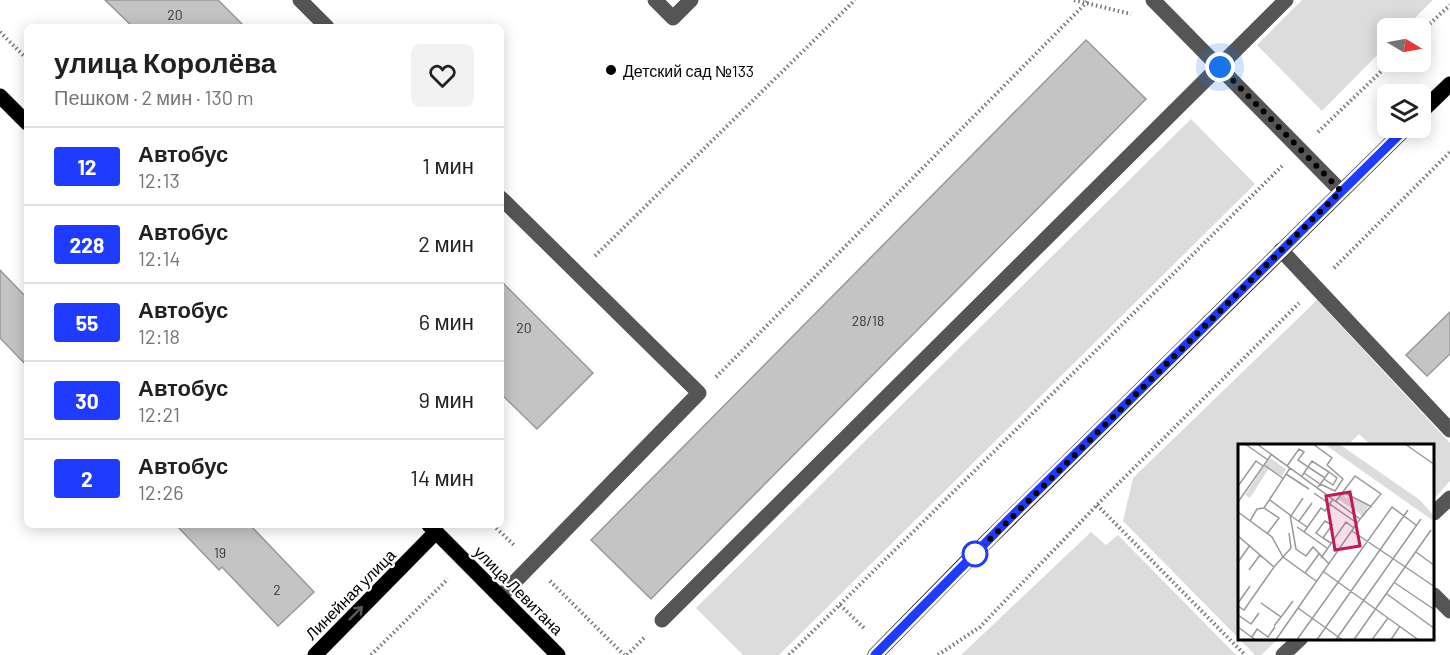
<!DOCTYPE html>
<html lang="ru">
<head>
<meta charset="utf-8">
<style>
	:root { --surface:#fff; --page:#f2f2f2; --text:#202124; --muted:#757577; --line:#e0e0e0 }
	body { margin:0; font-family:Barlow,sans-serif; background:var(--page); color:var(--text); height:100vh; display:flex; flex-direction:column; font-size:22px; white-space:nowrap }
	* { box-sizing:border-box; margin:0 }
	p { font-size:20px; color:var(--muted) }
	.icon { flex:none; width:33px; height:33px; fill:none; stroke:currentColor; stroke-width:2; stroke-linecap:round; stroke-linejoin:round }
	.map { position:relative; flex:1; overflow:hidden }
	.panel { position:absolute; left:24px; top:24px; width:480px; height:504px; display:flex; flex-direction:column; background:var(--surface); border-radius:9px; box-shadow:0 3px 15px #0003 }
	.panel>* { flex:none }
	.badge { padding:0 12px; border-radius:4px; font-size:21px; line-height:39px }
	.needle { width:39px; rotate:100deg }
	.tools { position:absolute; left:1377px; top:18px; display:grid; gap:12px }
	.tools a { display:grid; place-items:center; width:54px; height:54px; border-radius:9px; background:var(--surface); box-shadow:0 3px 15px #0003; font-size:30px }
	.you { position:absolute; width:30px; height:30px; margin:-15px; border:4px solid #fff; border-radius:50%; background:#1a73e8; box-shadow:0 0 0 9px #1a73e833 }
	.map>.badge { position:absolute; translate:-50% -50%; box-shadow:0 0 0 3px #fff }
	.round { display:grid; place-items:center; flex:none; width:63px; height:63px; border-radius:9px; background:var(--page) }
	.summary { display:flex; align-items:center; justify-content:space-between; height:102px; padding:0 30px }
	h1 { font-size:28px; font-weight:700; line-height:45px }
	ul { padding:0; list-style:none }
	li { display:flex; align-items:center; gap:18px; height:78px; padding:0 30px; border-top:2px solid var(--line) }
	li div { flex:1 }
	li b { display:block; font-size:22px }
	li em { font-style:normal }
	li .badge { min-width:66px; font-weight:700; text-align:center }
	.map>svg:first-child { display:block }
</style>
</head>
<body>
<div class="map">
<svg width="1450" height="655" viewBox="0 0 1450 655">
	<rect width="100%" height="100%" fill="#fff"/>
	<g fill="#dcdcdc">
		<polygon points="1302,0 1433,0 1405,28 1388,28 1387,45 1322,111 1257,45"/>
		<polygon points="1191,119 1255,184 779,655 743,655 696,608"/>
		<polygon points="1317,300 1450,443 1450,481 1434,499 1434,445 1371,445 1359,434 1348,445 1240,445 1240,638 1278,639 1261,655 1255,655 1123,521 1133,478"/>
		<polygon points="1091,532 1106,545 1118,535 1236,655 961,655"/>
	</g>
	<g fill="#c4c4c4" stroke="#999" stroke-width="1.5">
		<polygon points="105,0 218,0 245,27 133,27"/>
		<polygon points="1086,40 1146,99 651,599 591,540"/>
		<polygon points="0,270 27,298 27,366 0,338"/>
		<polygon points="501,281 593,373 537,429 501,394"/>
		<polygon points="1450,312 1450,354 1427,376 1406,355"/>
		<polygon points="176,525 250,525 314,592 278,626 222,567 219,570"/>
	</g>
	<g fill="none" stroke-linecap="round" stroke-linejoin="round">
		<defs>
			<g id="major">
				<polyline points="0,96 27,123"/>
				<polyline points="1420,113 1450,84"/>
				<polyline points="429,525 558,655"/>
				<polyline points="315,655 436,532"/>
				<polyline points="875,655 974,554 1406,128"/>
			</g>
		</defs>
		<use href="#major" stroke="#dbdbdb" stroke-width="16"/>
		<g stroke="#777" stroke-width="4" stroke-dasharray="1.5 3" stroke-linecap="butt">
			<polyline points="1074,0 1131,14"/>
			<polyline points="0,32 27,59"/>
			<polyline points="1420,33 1450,5"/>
			<polyline points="1318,132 1391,62"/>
			<polyline points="595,256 855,0"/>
			<polyline points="1334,268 1450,152"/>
			<polyline points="716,377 1089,0"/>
			<polyline points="1097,505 1245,655"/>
			<polyline points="493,525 515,546"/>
			<polyline points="550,581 624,655"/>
			<polyline points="840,605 865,629"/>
			<polyline points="371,655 448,579"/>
			<polyline points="627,655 645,637"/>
			<polyline points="789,655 1282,166"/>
			<polyline points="938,655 980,627 1097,505 1299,303"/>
		</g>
		<g stroke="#555" stroke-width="15">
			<polyline points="300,0 327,27"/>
			<polyline points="655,0 673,18 691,0"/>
			<polyline points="1153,0 1341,191"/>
			<polyline points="1281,250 1450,430"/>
			<polyline points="1434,513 1450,498"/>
			<polyline points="1434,595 1450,611"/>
			<polyline points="500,597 699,393 501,198"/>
			<polyline points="662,620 1286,0"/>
			<polyline points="1283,655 1301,638"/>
		</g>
		<use href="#major" stroke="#000" stroke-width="15"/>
	</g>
	<defs><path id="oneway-shaft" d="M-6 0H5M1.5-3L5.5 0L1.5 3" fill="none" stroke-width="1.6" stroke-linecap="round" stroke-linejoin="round" transform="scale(1.5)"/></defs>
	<use stroke="#595959" href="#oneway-shaft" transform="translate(356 613) rotate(-45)"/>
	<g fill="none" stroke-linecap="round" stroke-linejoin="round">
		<defs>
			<polyline id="line" points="875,655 1008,520 1406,128"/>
		</defs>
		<use href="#line" stroke="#fff" stroke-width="14"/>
		<use href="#line" stroke="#1f3bff" stroke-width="9"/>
		<polyline stroke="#000" stroke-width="6" stroke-dasharray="0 10.8" points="975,554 1341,191 1220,67"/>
	</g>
	<circle fill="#000" stroke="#fff" stroke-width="2" cx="611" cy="70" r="6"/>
	<circle fill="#fff" stroke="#1f3bff" stroke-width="3" cx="975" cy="554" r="12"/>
	<g text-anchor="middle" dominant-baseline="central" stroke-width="4.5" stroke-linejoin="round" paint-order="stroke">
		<g font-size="14" fill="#313131">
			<text x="175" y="14">20</text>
			<text x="868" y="320">28/18</text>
			<text x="524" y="327">20</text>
			<text x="220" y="552">19</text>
			<text x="277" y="589">2</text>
		</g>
		<g font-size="16" fill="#000" stroke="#fff" text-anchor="start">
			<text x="623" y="70">Детский сад №133</text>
		</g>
		<g font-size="16" fill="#000" stroke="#fff">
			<text transform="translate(519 590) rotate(45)">улица Левитана</text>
			<text transform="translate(350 594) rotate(-45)">Линейная улица</text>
		</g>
	</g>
	<g transform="translate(1238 444)">
		<rect width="196" height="196" fill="#fff"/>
		<path d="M86,0H101L182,56L196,72L194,76ZM32,14L48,25L44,32L31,24L12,54L7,51ZM105,49L108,55L110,52L130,62L126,73L100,55Z" fill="#dcdcdc"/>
		<path fill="none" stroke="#999" stroke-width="1.5" d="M7,0L30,16M19,0L122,75L37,197M75,0L94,14L89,21M167,0L197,21M26,21L46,35M49,22L61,5L66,8L60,16L70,23L64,32M66,29L82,40M48,30L71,45M86,35L95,41L99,34L91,28M82,40L97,47L105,35L89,21M0,42L18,17L25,22M80,43L86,35L91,28L74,17L70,23L87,34M105,48L134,63M76,49L116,77M32,56L52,71L58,105L68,112L75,103L91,120M98,57L117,32L143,50L122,75M0,58L33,11M26,64L41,74L29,90M0,68L34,93L45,113L78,137M53,72L65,54M53,72L69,83M12,77L19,65L26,64L52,24M61,77L74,59M59,83L89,104M114,87L197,143M66,88L83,64L87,67L95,55M0,92L36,123L53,104L51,89M85,94L78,89L87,77L94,81L85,94L93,99M178,108L197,122M83,114L108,78L116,84M0,118L12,101M11,126L22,111M86,128L182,197M67,129L81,110M157,139L197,166M149,150L197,185M0,159L12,142M23,159L43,173L36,182M0,162L6,166L36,123M60,164L106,197M0,171L13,180L21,169M43,173L55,157M0,183L19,197M14,193L19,185L30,193L37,183M58,197L154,63L178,81M78,197L170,66M97,197L183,75M115,197L193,86M133,197L150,174M152,197L162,182"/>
		<path fill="#c2185b" fill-opacity="0.15" stroke="#c2185b" stroke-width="3" d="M112,48L122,102L97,106L88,52Z"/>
		<rect width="196" height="196" fill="none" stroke="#000" stroke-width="3"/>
	</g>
</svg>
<div class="tools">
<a><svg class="needle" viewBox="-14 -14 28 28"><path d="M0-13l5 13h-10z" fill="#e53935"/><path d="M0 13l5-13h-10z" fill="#757577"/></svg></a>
<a><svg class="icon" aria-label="layers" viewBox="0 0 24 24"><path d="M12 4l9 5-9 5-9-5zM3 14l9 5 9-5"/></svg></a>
</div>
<div class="you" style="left:1220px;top:67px"></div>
<section class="panel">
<div class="summary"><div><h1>улица Королёва</h1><p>Пешком · 2 мин · 130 m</p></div><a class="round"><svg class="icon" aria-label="heart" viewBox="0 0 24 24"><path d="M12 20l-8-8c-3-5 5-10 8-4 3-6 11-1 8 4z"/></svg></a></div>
<ul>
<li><span class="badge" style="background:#1f3bff;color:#fff">12</span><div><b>Автобус</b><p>12:13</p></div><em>1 мин</em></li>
<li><span class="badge" style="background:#1f3bff;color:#fff">228</span><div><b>Автобус</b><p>12:14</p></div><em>2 мин</em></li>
<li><span class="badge" style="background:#1f3bff;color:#fff">55</span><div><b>Автобус</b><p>12:18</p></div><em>6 мин</em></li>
<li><span class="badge" style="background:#1f3bff;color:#fff">30</span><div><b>Автобус</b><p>12:21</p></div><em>9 мин</em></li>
<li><span class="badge" style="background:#1f3bff;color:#fff">2</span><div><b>Автобус</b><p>12:26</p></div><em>14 мин</em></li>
</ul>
</section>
</div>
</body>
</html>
